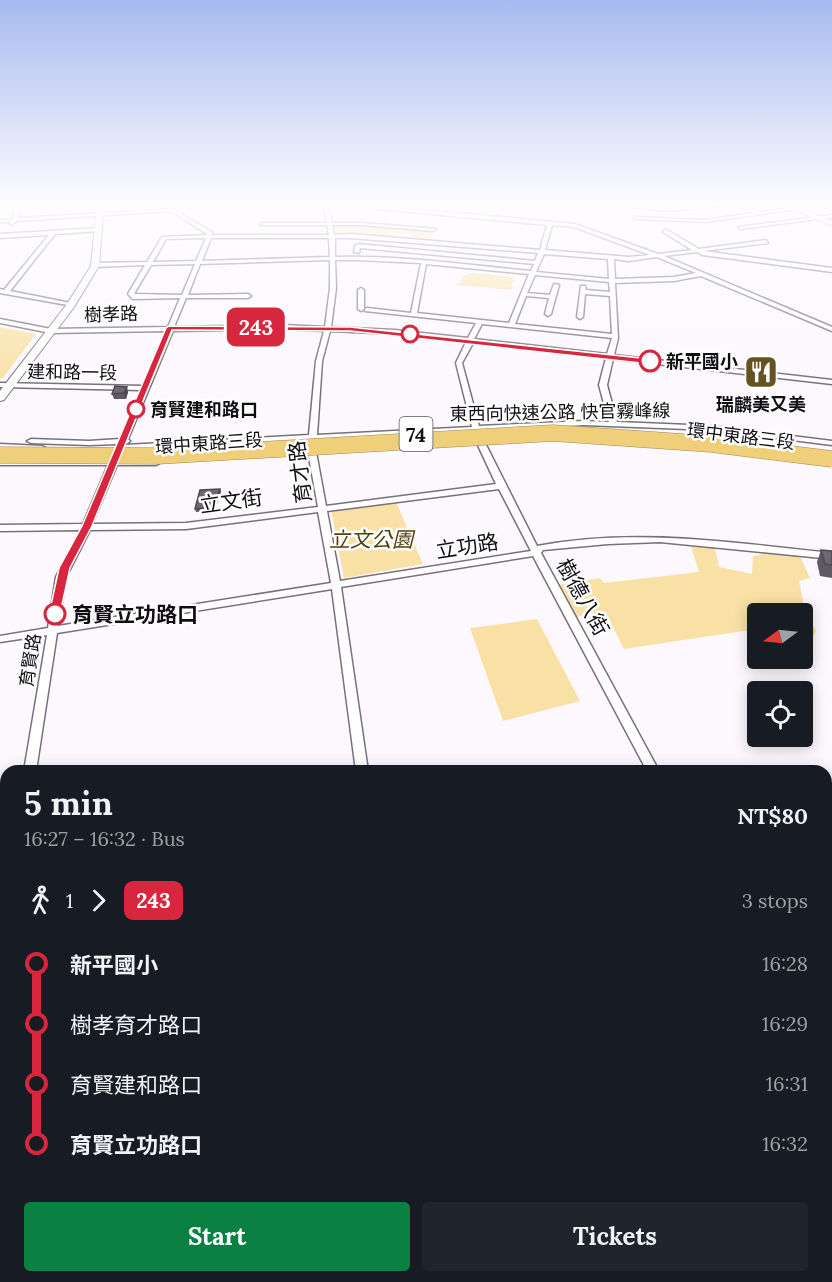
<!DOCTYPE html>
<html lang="en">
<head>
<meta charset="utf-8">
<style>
	:root { --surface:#171b24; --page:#20242c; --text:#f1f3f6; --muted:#9ea1a6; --accent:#0b8043 }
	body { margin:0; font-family:Lora,"Noto Sans TC",serif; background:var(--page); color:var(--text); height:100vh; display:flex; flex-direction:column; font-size:22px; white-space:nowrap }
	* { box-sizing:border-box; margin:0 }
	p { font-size:20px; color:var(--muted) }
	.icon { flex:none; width:33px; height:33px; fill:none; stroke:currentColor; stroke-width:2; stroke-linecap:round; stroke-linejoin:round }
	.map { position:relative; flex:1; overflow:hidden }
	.panel { position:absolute; left:0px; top:765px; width:832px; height:518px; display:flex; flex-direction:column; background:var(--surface); border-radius:18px 18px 0 0; box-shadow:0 3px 15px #0003 }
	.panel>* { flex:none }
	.badge { padding:0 12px; border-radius:9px; font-size:21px; line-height:39px }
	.needle { width:39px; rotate:255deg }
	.controls { position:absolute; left:747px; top:603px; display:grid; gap:12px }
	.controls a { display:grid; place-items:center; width:66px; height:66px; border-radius:6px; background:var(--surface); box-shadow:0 3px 15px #0003; font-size:30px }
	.map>.badge { position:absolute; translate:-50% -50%; box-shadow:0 0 0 3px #fff }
	.legs { display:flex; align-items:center; gap:9px; height:66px; padding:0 24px; font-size:20px }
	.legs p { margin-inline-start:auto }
	.overview { display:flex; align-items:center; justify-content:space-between; height:102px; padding:0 24px }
	h1 { font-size:33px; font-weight:700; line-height:45px }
	.primary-button { display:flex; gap:12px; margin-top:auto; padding:12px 24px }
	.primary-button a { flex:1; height:69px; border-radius:6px; background:var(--accent); color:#fff; font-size:24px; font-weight:700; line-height:69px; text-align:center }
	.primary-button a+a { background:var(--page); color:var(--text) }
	ul { padding:0 24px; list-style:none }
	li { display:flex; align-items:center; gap:21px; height:60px; font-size:22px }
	li i { display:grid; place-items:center; width:9px; height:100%; margin:0 8px; background:currentColor }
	li i::after { content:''; width:15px; height:15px; margin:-8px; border:4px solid; border-radius:50%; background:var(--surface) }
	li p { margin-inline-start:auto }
	li:first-child i { background:linear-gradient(#0000 50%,currentColor 0) }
	li:last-child i { background:linear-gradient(currentColor 50%,#0000 0) }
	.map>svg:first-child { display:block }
</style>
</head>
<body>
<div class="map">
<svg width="832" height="1282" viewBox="0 0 832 1282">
	<rect width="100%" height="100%" fill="#fcf8fe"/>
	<g fill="#f9e1a6">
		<polygon points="363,225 435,230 430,240 410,238 413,234 399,233 395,237 335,233 334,226 337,225"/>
		<polygon points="472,273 512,277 514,281 510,286 514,287 512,290 456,285 457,283 462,283 461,280 463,276"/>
		<polygon points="0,327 36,334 3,378 0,378"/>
		<polygon points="396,502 423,564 344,578 331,510"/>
		<polygon points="691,546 715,548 719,567 752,574 753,556 772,552 799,554 810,578 799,581 805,611 816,631 812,639 803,636 802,614 758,614 757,629 624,649 606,613 574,617 557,585 600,578 604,583 699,572"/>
		<polygon points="537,619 580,701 503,721 470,628"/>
	</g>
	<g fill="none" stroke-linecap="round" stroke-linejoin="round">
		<defs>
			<g id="street">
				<path d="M15,205H19L18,218L172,209L212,232V235H329L327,225H262L260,224L262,223H327L324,205H328L332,223H362L436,229L433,231L362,225H332L334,235L351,234L540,250L547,225L335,205H357L469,214L575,224L658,254L692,250L663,232L665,229L699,249L766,240L768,243L703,251L832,268V272L702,255L697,252L664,256L832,327V331L701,276L674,281L615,283L618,338L614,355L832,380V384L613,359L607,385L617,422L713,426L832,441V445L713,430L584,425L317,440L316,452L326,506L496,484L476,441L480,439L484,441L537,546C635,527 734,543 832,553V559L660,542L608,544L543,550L541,553L659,771H647L533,556L341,587L368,771H356L332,589L57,633L36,771H24L47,635L0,642V636L48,628L56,577L81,530L0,531V525L83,524L108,465H0V461H111L118,444L89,445L31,443L27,441L31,439L89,441L120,439L141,390L0,387V383L143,386L166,331L51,333L0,323V319L51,329L168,327L180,298L133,299L128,294L145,265L95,267L92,265L95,263L147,262L162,237L207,235V234L171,211L16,221L12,225L10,224L11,222H0V220L13,219ZM552,225L574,227L650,255L629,257L545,250ZM206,238L196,261L153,262L166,239ZM211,238H329L330,257L202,261ZM335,238H351L538,253L535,261L358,244L355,246L354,252L359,253L360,248L534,264L531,271C466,265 400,255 335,257ZM544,254L608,259L609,279L536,272ZM657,257L696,273L674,277L615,279L614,259L629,261ZM330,260V288L325,327L284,325L174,327L186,298H248L251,296L248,294L188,295L200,264ZM335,260H357L421,263L411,313L367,308L365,309V311L476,323L468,338L395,330L331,327L336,288ZM195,264L182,295L134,294L151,265ZM426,264L529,274L509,323L417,313ZM535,275L609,282L610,292L586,290L585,286H581L577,317L580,319L583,317L585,294L610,296L612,334L515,324L526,296L549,298L545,314L548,316L551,314L559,285L554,284L550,295L527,293ZM482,324L612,338L607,354L474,339ZM284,329L324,331L316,361L309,435L125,445L130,441L128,439L173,331ZM330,331L395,334L466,342L456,363L472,427L317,435L322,361ZM473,343L606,358L599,385L609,422L584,421L479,426L462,363ZM309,440L308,452L318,507L186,523L92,524L117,465H156L160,463L156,461H119L123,450ZM499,489L531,551L340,581L327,511ZM318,512L331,583L58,626L66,577L90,530L186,529Z"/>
				<polygon points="610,205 668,209 731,205 668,211"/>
				<polygon points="738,205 744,205 759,212 795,208 797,209 706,222 635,219 633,218 635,217 706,220 753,213"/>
				<polygon points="832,215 832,217 741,229 738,227"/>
				<polygon points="100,228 102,231 55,234 10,291 71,303 73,304 73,306 0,293 0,289 4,290 49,235 0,238 0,234"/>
				<polygon points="361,288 364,290 364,309 361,311 358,309 358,290"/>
				<polygon points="0,444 42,446 46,448 42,450 0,448"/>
				<polygon points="6,946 6,998 0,1001 0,950"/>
				<polygon points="826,1095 832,1096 832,1112 826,1111"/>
				<polygon points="826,1132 832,1134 832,1161 826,1158"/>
			</g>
			<g id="secondary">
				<polygon points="87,205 94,205 103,215 99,266 74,307 4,400 0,401 0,391 67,304 91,266 96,215"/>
				<polygon points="783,205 792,205 832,221 832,226"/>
				<polygon points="832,896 832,914 826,915 826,897"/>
				<rect x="0" y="913" width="6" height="18"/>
			</g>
		</defs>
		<use href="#street" stroke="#79707d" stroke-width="3"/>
		<use href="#secondary" stroke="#79707d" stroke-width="2"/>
		<use href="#street" fill="#fff" fill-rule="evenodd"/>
		<use href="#secondary" fill="#fff" fill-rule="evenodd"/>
		<defs>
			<polyline id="highway-bridge" points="0,455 157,456 553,433 711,444 832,459"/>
		</defs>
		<use href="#highway-bridge" stroke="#a18b56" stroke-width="17" stroke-linecap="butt"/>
		<use href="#highway-bridge" stroke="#efcf7a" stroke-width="16"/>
	</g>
	<g fill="#5f5963">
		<polygon points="128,392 126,399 114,399 112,394"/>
		<polygon points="220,489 221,492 215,510 196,512 195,509"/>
		<polygon points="821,550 832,551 832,578 820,576 817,562"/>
	</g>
	<g fill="#4e4850">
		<polygon points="127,387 128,392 126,399 124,393"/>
		<polygon points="220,489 221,492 215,510 214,507"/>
	</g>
	<g fill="#6f6773" stroke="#4e4850" stroke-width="1.5">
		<polygon points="115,386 127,387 124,393 112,394"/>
		<polygon points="220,489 214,507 195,509 200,490"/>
		<polygon points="821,550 832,551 832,565 825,564"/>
	</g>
	<linearGradient id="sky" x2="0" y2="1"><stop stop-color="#a7baef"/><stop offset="0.53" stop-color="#fefcff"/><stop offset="1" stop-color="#fefcff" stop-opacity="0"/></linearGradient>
	<rect width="832" height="385" fill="url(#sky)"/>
	<polygon fill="#d7263d" stroke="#fff" stroke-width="1.5" points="169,326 350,327 650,359 654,361 650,364 350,331 172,330 92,526 70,568 60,614 59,616 51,616 49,614 59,568 82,526 166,328"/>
	<defs>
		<symbol id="restaurant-square" viewBox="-11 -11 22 22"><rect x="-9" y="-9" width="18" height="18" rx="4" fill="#655321" stroke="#fff"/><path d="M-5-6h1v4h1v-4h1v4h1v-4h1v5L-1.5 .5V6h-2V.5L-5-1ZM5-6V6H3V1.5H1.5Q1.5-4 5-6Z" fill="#fff"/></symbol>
	</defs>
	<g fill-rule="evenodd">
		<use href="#restaurant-square" x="742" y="353" width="38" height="38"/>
	</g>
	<g fill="#fff" stroke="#d7263d" stroke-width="3">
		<circle cx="410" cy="334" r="8"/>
		<circle cx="650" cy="361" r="10"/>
		<circle cx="136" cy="409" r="8"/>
		<circle cx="55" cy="614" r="10"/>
	</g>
	<g text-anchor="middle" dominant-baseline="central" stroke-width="5" stroke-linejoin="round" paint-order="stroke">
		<g font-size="18" fill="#110e13" stroke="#fff">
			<text transform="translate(111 314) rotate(-2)">樹孝路</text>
			<text transform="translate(72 372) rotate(1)">建和路一段</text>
			<text transform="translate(560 412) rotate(-1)">東西向快速公路 快官霧峰線</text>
			<text transform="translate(741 436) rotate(7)">環中東路三段</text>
			<text transform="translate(209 443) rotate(-4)">環中東路三段</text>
			<text transform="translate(30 660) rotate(-81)">育賢路</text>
		</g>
		<g font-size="18" font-weight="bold" fill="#110e13" stroke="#fff" text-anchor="start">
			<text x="666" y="361">新平國小</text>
			<text x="150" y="409">育賢建和路口</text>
		</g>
		<g font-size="18" font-weight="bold" fill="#110e13" stroke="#fff">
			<text x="761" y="404">瑞麟美又美</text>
		</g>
		<rect fill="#fff" stroke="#58565a" stroke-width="1.5" x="399.5" y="417" width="33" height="34" rx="4.5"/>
		<g font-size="20" font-weight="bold" fill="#110e13">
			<text x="416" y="434">74</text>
		</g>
		<g font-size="21" fill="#110e13" stroke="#fff">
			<text transform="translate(300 472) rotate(-97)">育才路</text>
			<text transform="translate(231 501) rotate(-8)">立文街</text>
			<text transform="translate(467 546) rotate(-9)">立功路</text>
			<text transform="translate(583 597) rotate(61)">樹德八街</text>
		</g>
		<g font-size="21" font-style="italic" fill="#503f0e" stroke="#fff">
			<text x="371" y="539">立文公園</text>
		</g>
		<g font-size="21" font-weight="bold" fill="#110e13" stroke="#fff" text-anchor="start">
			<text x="72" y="614">育賢立功路口</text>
		</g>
	</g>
</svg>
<div class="controls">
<a><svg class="needle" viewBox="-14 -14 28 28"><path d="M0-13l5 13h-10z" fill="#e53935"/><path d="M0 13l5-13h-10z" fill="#9ea1a6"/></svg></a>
<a><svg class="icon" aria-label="locate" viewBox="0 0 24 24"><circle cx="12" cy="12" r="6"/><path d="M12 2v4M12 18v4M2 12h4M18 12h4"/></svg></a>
</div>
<b class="badge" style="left:256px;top:327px;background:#d7263d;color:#fff">243</b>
<section class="panel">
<div class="overview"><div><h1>5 min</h1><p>16:27 – 16:32 · Bus</p></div><b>NT$80</b></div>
<div class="legs"><svg class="icon" aria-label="walk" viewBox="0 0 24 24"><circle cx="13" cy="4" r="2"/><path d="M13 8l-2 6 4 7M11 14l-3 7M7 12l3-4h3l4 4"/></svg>1<svg class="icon" aria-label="forward" viewBox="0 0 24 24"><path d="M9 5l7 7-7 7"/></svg><b class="badge" style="background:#d7263d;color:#fff">243</b><p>3 stops</p></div>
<ul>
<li><i style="color:#d7263d"></i><b>新平國小</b><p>16:28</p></li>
<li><i style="color:#d7263d"></i><span>樹孝育才路口</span><p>16:29</p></li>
<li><i style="color:#d7263d"></i><span>育賢建和路口</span><p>16:31</p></li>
<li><i style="color:#d7263d"></i><b>育賢立功路口</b><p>16:32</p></li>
</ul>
<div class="primary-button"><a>Start</a><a>Tickets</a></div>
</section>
</div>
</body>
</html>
